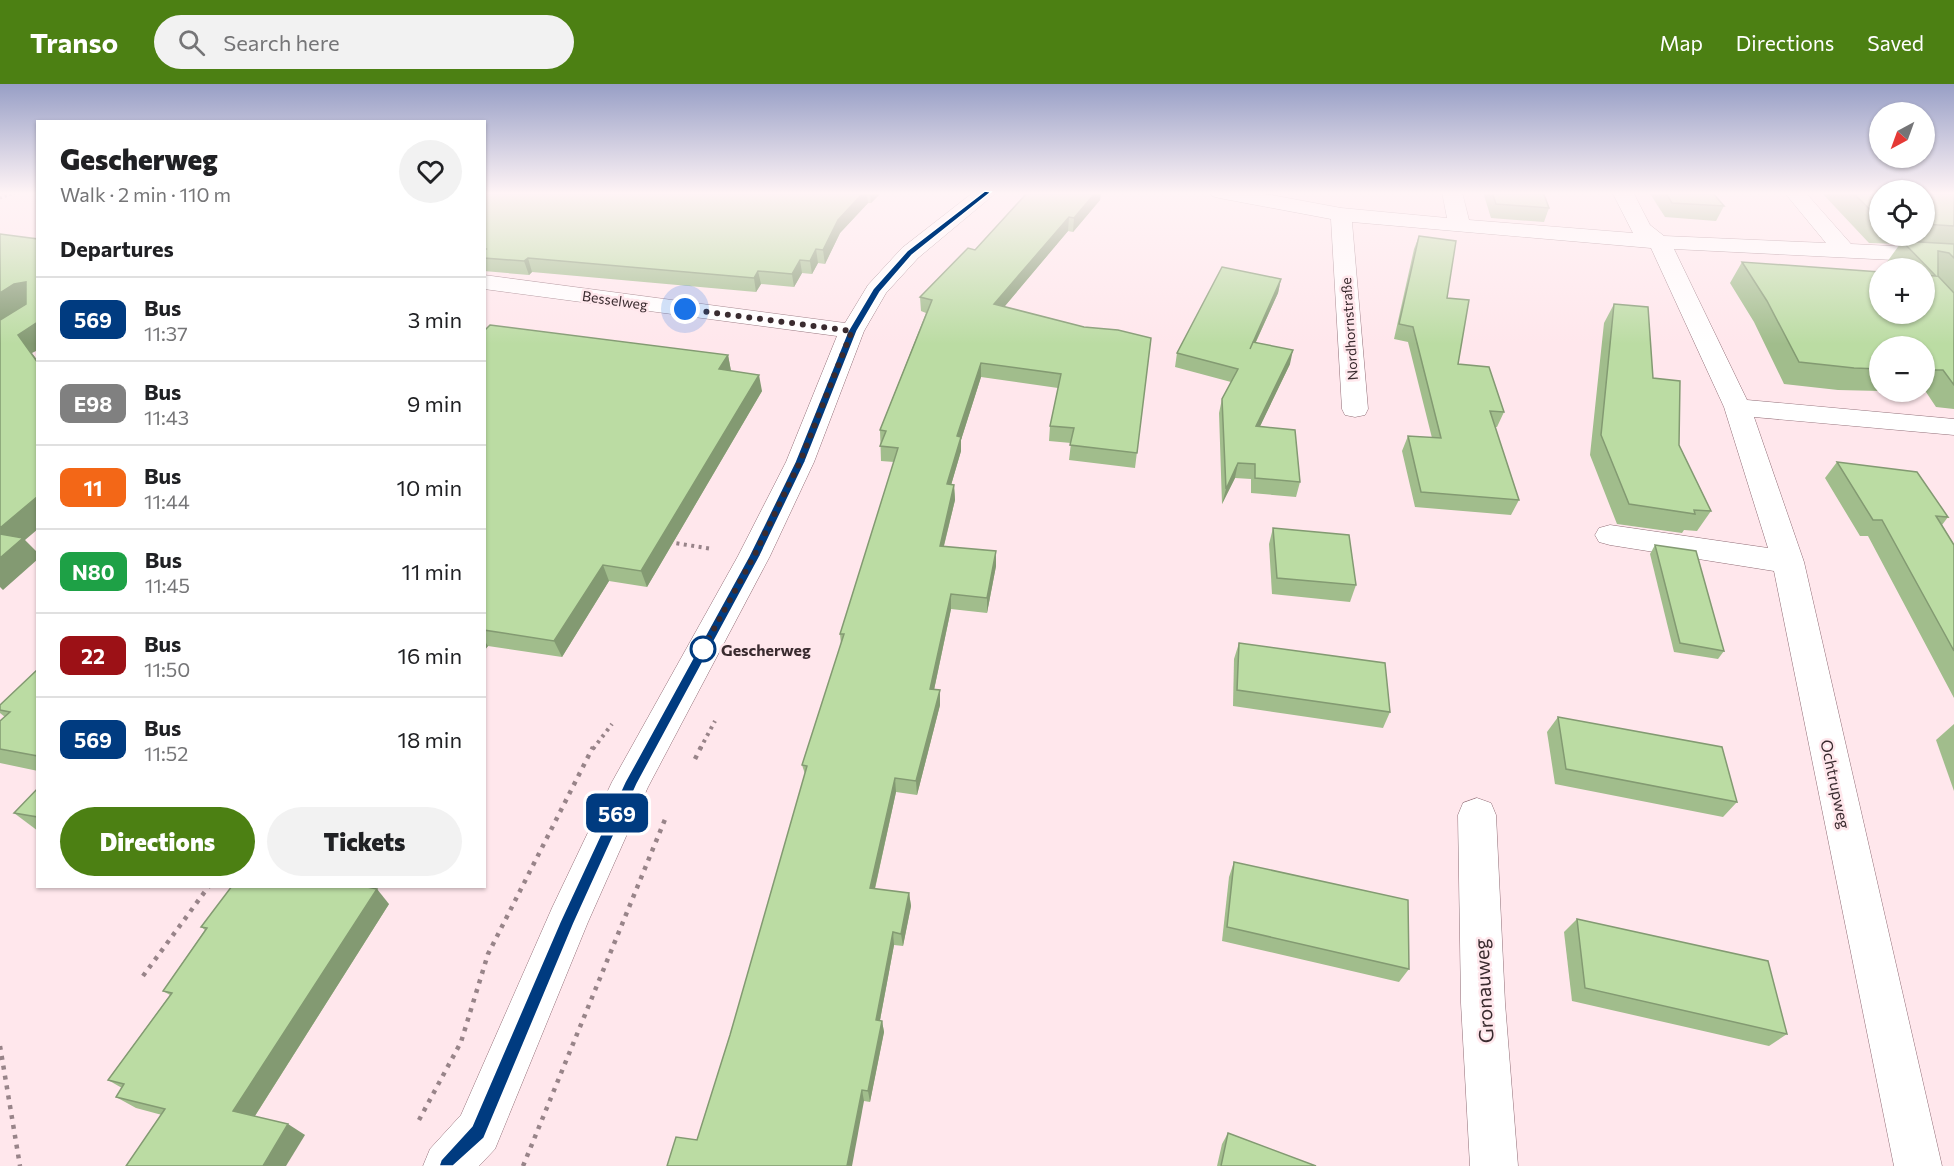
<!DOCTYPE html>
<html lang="en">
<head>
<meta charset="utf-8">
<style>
	:root { --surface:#fff; --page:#f2f2f2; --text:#202124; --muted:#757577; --line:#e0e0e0; --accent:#4c8013 }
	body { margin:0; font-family:Commissioner,sans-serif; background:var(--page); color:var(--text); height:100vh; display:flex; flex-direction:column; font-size:22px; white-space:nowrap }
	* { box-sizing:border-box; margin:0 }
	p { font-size:20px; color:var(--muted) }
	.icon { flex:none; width:33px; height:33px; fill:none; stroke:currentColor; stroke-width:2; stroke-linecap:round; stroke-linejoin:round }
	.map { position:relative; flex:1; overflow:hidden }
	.details { position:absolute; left:36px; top:36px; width:450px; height:768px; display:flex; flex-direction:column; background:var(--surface); border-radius:0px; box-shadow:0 2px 4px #0004 }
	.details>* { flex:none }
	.badge { padding:0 12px; border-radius:9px; font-size:21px; line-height:39px }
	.needle { width:39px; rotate:221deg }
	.tools { position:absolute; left:1869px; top:18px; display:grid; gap:12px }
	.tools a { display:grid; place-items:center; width:66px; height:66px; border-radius:50%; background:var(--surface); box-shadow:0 2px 4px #0004; font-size:30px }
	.you { position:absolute; width:30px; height:30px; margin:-15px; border:4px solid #fff; border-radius:50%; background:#1a73e8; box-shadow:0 0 0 9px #1a73e833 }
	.map>.badge { position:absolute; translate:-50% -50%; box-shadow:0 0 0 3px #fff }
	h2 { padding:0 24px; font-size:22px; line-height:54px }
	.round { display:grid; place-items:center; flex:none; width:63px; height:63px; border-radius:32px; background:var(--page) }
	.summary { display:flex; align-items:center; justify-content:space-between; height:102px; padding:0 24px }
	h1 { font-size:28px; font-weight:800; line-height:45px }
	.action { display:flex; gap:12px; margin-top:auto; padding:12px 24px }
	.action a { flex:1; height:69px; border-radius:36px; background:var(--accent); color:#fff; font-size:24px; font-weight:800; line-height:69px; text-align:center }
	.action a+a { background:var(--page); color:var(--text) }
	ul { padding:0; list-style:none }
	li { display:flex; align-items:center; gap:18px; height:84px; padding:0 24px; border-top:2px solid var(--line) }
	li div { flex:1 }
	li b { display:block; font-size:22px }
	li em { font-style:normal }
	li .badge { min-width:66px; font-weight:700; text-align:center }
	header { display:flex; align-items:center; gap:36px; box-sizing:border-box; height:84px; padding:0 30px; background:var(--accent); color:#fff }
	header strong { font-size:28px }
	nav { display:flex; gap:33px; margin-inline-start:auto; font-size:21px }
	.search { width:420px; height:54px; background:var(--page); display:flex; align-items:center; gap:15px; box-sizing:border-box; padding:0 21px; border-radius:33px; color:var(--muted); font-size:22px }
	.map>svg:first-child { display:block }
</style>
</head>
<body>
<header>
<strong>Transo</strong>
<div class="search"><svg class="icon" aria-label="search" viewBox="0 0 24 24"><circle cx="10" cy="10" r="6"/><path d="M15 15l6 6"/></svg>Search here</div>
<nav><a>Map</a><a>Directions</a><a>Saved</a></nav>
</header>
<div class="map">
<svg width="1954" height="1082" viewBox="0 0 1954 1082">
	<rect width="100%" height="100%" fill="#ffe7ec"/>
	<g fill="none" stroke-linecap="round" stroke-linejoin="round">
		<defs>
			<g id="minor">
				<polygon points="974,108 997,108 918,174 886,209 864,247 814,378 770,472 648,703 588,838 495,1065 479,1082 423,1082 430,1065 461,1031 552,824 612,698 738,472 786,378 837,252 484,205 484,191 845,239 868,201 902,164"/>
				<polygon points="1209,108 1255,108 1341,124 1447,134 1442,108 1462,108 1469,136 1633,149 1612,108 1633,108 1650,141 1664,152 1826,159 1784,108 1805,108 1851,160 1954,165 1954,179 1674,165 1747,316 1954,335 1954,351 1754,333 1804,478 1942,1082 1894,1082 1774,487 1610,461 1599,458 1595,451 1599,444 1610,441 1768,464 1724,323 1651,164 1352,138 1368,325 1365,331 1355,333 1345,331 1342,325 1331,135 1219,114 1212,112"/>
				<polygon points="1477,714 1491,719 1496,731 1505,919 1518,1082 1470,1082 1461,919 1458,731 1463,719"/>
			</g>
		</defs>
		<use href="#minor" stroke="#916e77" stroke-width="1"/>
		<polyline stroke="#988489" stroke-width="3" stroke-dasharray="2 3" stroke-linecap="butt" points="0,114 17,108"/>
		<g stroke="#988489" stroke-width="4" stroke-dasharray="3 4.5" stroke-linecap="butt">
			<polyline points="669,458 712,465"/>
			<polyline points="593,665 612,640"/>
			<polyline points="700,665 715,637"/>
		</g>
		<g stroke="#988489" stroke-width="4.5" stroke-dasharray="4 6" stroke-linecap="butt">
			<polyline points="695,675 701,663"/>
			<polyline points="143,892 209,802"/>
			<polyline points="0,962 20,1082"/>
			<polyline points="419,1036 461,958 488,870 593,663"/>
			<polyline points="523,1082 666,733"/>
		</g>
		<use href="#minor" fill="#fff" fill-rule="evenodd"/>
	</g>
	<g fill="#a1bd8c">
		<polygon points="484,108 882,108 871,119 868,119 840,149 825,180 818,179 812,190 802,189 794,203 761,200 756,208 532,188 529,191 484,187"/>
		<polygon points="1028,108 1101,108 1100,116 1073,148 1068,147 1004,223 1084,243 1151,254 1135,384 1069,376 1071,359 1049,357 1050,342 1058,304 981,293 961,356 961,367 951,401 954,401 955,416 944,462 996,482 987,529 951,525 934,606 940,606 940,621 917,711 896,708 875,805 909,809 911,822 903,862 894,861 880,936 882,937 884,948 870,1018 864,1017 697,1056 730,951 805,690 802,681 841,560 840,550 894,378 881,377 880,346 926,229 921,227 920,213 975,166"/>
		<polygon points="1483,108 1543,108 1549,124 1544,138 1491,134"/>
		<polygon points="1649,108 1712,108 1724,122 1716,137 1665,133"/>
		<polygon points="1821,108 1880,108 1880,152 1924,152 1924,108 1954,108 1954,325 1936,323 1926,308 1912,308 1924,308 1924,262 1880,262 1880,307 1838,306 1784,300 1754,238 1730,199 1742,178 1924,230 1924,184 1894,184 1887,178 1900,160 1869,159"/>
		<polygon points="1419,152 1447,214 1458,280 1504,328 1497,343 1495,343 1519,416 1511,431 1415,423 1402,367 1408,352 1432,354 1408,258 1394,255 1414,165"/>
		<polygon points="1281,195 1278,209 1256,258 1290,280 1260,342 1300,398 1296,413 1251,409 1251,395 1235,394 1222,420 1219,329 1222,315 1231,298 1175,283 1177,269"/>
		<polygon points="1614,220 1653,294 1679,361 1711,427 1697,447 1684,446 1682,449 1617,440 1590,371 1604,239"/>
		<polygon points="484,247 728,271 731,287 762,307 647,503 609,497 562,573 488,562 484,567"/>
		<polygon points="1837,378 1948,433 1942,441 1954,461 1954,614 1868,452 1860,452 1825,394"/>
		<polygon points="1273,444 1356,501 1350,518 1272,510 1269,460"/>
		<polygon points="1655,461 1724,567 1718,575 1674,568 1650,470"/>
		<polygon points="1239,559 1390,628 1383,644 1233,622 1234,575"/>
		<polygon points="38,585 38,687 0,679 0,665 5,633 0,629 0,621"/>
		<polygon points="1558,633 1737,718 1723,733 1555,700 1547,648"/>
		<polygon points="1954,640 1954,707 1936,656"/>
		<polygon points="38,704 38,747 14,729"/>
		<polygon points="1234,778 1409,885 1399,898 1222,857 1229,793"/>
		<polygon points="389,820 255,1032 305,1051 162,1031 136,1024 116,1013 122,1004 108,996 170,911 163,907 205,846 201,843"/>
		<polygon points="1577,835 1787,950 1769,962 1572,917 1564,848"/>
		<polygon points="1228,1049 1316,1082 1217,1082 1222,1060"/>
	</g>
	<g fill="#839a72">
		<polygon points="864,108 867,108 868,119 840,149 825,180 823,166 838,136"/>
		<polygon points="870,108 882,108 871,119"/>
		<polygon points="1096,108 1101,108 1100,116 1073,148 1074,134"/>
		<polygon points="1069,133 1068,147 994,235 994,220"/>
		<polygon points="816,165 818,179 812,190 810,177"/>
		<polygon points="528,174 532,188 529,191 524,177"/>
		<polygon points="800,176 802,189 794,203 792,190"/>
		<polygon points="758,187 761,200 756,208 754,194"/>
		<polygon points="1281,195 1278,209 1246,279 1250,265"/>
		<polygon points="26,198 38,214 0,236 0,209 14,200"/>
		<polygon points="38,238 38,266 32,269 38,277 38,279 18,251"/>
		<polygon points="1293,266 1290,280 1253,357 1256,342"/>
		<polygon points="728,271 731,287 719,285"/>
		<polygon points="981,279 981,293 961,356 961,367 947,415 947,400 957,352"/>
		<polygon points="759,291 762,307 647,503 641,487"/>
		<polygon points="1238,379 1235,394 1222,420 1226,405"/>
		<polygon points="954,401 955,416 940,477 940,462"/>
		<polygon points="38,412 38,445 25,456 38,469 38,475 3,506 0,503 0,444"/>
		<polygon points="996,467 996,482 987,529 987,514"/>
		<polygon points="603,481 609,497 562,573 554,557"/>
		<polygon points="951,510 951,525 931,620 930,605"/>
		<polygon points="484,556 488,562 484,567"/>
		<polygon points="940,606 940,621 917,711 916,697"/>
		<polygon points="895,694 896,708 872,817 870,804"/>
		<polygon points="377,805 389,820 251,1038 233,1027"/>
		<polygon points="909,809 911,822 903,862 901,850"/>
		<polygon points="893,848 894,861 878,947 876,936"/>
		<polygon points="882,937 884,948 870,1018 868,1007"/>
		<polygon points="862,1006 864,1017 852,1082 847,1082"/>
		<polygon points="288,1040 305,1051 286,1082 263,1082"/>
	</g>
	<g fill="#bbdca3" stroke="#839a72" stroke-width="1.5">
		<polygon points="484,108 864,108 838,136 823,166 816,165 810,177 800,176 792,190 758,187 754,194 528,174 524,177 484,174 484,166 486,165 484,164"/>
		<polygon points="1028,108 1096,108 1074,134 1069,133 994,220 1084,243 1118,246 1151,254 1137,369 1070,361 1074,344 1050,342 1061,290 981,279 957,352 961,353 947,400 954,401 940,462 996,467 987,514 951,510 930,605 940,606 916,697 895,694 870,804 909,809 901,850 893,848 876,936 882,937 868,1007 862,1006 847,1082 667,1082 676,1053 697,1056 730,951 807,682 802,681 844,550 840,550 898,364 880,362 886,347 880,346 932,216 920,213 968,164 975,166"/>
		<polygon points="1492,108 1543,108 1549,124 1496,120"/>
		<polygon points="1665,108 1712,108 1724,122 1672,119"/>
		<polygon points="1852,108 1880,108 1880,135"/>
		<polygon points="1924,108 1954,108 1954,142 1924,140"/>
		<polygon points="0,150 38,155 38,238 18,251 38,279 38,412 0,444 0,236 26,220 26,198 14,200 0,209"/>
		<polygon points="1419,152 1456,157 1447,214 1469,216 1458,280 1489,283 1504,328 1490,327 1519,416 1421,408 1408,352 1441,354 1413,243 1399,240"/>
		<polygon points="1902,157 1954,160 1954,174 1949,169 1938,167 1938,192 1954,209 1954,301 1943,286 1924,286 1924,262 1880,262 1880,285 1854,284 1799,278 1767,217 1742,178 1880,188 1880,230 1924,230 1924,191 1936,192"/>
		<polygon points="1222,183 1281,195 1250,265 1253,258 1293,266 1256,342 1295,346 1300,398 1255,394 1255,380 1238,379 1226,405 1222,315 1238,285 1177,269"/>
		<polygon points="1614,220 1648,223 1653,294 1680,297 1679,361 1711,427 1694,426 1695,430 1629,420 1601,351"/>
		<polygon points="490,241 728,271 719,285 759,291 641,487 603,481 554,557 484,546 484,247"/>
		<polygon points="1837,378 1917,388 1948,433 1936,432 1954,461 1954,567 1882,436 1873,436"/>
		<polygon points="1273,444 1349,451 1356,501 1277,494"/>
		<polygon points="0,450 23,454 0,474"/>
		<polygon points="1655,461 1696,467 1724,567 1680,559"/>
		<polygon points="1239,559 1385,579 1390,628 1237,606"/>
		<polygon points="38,585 38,672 0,665 0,637 10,628 0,626 0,621"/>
		<polygon points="1558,633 1722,663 1737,718 1566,685"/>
		<polygon points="38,704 38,733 14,729"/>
		<polygon points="1234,778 1408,816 1409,885 1227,843"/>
		<polygon points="232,802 362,802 377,805 233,1027 288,1040 263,1082 126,1082 165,1025 116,1013 124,1000 108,996 172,909 163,907 207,844 201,843"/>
		<polygon points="1577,835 1768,877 1787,950 1585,904"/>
		<polygon points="1228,1049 1316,1082 1221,1082"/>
	</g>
	<linearGradient id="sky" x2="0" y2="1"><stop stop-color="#989fc6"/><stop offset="0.42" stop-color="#fff4f6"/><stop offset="1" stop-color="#fff4f6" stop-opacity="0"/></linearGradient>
	<rect width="1954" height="260" fill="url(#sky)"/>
	<polygon fill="#003b80" stroke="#fff" stroke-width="1.5" points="985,107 991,108 912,171 880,208 857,247 805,378 760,472 637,700 574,839 484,1054 453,1082 439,1082 441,1076 472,1042 560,838 625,698 749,472 795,378 848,247 873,205 907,167"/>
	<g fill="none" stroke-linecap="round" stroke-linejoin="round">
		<polyline stroke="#3a2b2f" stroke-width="6" stroke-dasharray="0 10.8" points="685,225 852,247 800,378 754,472 703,565"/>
	</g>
	<circle fill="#fff" stroke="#003b80" stroke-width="3" cx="703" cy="565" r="12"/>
	<g text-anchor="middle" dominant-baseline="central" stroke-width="5" stroke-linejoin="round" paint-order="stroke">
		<g font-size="14" fill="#3a2b2f" stroke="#ffe7ec">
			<text transform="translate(615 216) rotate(8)">Besselweg</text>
			<text transform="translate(1349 245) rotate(-94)">Nordhornstraße</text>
		</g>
		<g font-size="16" font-weight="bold" fill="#3a2b2f" stroke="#ffe7ec" text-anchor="start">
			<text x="721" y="565">Gescherweg</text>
		</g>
		<g font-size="16" fill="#3a2b2f" stroke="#ffe7ec">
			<text transform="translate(1836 700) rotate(78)">Ochtrupweg</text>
		</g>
		<g font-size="20" fill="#3a2b2f" stroke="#ffe7ec">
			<text transform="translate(1483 907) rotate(-93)">Gronauweg</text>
		</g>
	</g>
</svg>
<div class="tools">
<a><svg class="needle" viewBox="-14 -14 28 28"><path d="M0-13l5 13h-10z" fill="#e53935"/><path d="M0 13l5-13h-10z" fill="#757577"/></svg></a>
<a><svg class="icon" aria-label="locate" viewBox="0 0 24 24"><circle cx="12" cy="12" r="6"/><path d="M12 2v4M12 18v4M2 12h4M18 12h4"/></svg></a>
<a>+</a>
<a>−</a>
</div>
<div class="you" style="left:685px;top:225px"></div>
<b class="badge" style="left:617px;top:729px;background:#003b80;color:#fff">569</b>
<section class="details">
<div class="summary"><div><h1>Gescherweg</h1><p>Walk · 2 min · 110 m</p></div><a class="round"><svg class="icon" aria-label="heart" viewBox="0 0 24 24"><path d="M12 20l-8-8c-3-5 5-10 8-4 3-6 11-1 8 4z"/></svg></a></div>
<h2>Departures</h2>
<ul>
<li><span class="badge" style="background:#003b80;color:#fff">569</span><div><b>Bus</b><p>11:37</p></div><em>3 min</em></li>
<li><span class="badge" style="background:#808080;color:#fff">E98</span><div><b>Bus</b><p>11:43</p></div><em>9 min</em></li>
<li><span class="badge" style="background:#f36717;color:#fff">11</span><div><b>Bus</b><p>11:44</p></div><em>10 min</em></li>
<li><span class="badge" style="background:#1ea146;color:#fff">N80</span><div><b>Bus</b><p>11:45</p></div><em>11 min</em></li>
<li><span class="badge" style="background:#9c1116;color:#fff">22</span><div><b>Bus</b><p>11:50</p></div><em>16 min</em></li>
<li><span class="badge" style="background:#003b80;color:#fff">569</span><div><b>Bus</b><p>11:52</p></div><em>18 min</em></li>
</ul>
<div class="action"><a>Directions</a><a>Tickets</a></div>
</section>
</div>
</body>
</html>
